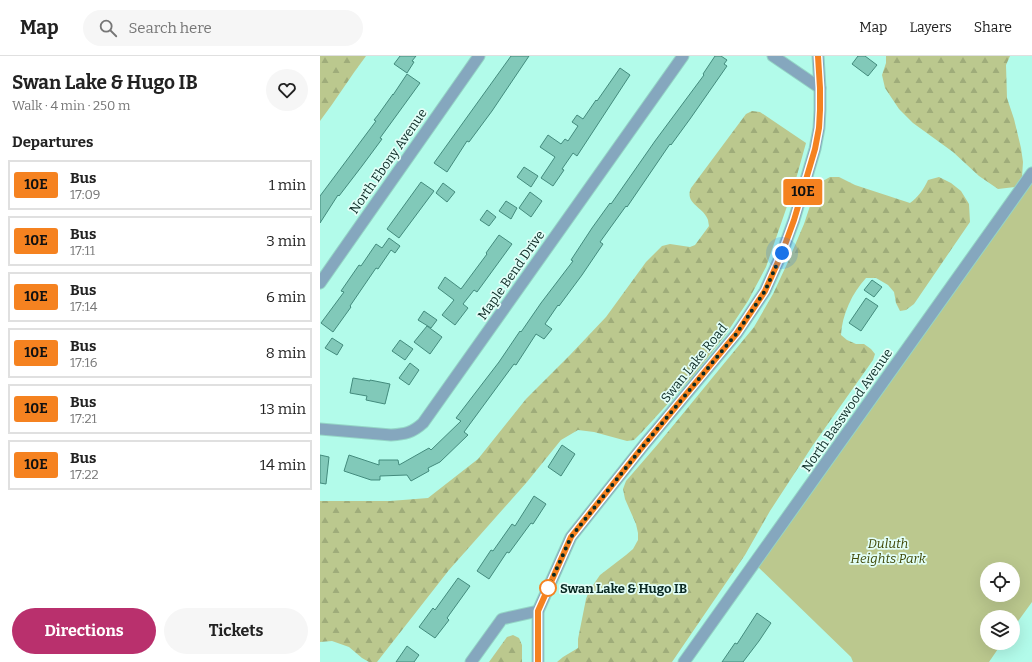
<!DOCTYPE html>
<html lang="en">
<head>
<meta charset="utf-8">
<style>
	:root { --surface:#fff; --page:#f6f6f6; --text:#222; --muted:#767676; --line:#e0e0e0; --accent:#b9306d }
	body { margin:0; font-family:Bitter,serif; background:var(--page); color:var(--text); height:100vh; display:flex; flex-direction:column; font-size:15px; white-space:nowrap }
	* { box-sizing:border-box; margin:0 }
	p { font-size:13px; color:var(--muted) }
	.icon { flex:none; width:22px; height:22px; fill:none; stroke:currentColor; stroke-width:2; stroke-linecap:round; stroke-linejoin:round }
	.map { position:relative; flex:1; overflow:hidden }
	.details { display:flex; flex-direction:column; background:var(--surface); width:320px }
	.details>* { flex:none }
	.badge { padding:0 8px; border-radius:3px; font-size:14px; line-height:26px }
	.tools { position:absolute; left:660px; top:506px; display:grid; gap:8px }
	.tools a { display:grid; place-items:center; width:40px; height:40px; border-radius:50%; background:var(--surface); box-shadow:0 4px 16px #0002; font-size:20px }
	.you { position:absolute; width:20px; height:20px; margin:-10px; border:3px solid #fff; border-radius:50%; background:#1a73e8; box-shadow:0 0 0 6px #1a73e833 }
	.map>.badge { position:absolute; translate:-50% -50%; box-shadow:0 0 0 2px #fff }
	h2 { padding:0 12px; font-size:15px; line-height:36px }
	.round { display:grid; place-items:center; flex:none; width:42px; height:42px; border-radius:21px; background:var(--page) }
	.headline { display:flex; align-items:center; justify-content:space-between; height:68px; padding:0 12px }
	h1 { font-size:19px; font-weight:700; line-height:30px }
	.action { display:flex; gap:8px; margin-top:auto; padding:8px 12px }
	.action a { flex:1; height:46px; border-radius:24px; background:var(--accent); color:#fff; font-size:16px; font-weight:700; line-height:46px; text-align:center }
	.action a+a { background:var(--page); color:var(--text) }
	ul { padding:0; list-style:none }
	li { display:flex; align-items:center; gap:12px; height:50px; margin:0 8px 6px; padding:0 4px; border:2px solid var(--line); border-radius:0px }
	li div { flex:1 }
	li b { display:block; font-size:15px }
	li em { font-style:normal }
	li .badge { min-width:44px; font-weight:700; text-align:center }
	header { display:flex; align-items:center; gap:24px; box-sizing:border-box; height:56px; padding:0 20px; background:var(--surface); border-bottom:1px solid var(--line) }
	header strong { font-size:19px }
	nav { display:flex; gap:22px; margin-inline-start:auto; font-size:14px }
	.search { width:280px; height:36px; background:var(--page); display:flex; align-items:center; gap:10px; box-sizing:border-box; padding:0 14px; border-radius:22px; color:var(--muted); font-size:15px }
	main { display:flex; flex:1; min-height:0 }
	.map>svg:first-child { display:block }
</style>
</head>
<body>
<header>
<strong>Map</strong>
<div class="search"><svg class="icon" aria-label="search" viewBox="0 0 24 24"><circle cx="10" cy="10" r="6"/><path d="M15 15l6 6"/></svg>Search here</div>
<nav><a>Map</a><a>Layers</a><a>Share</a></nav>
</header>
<main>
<section class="details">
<div class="headline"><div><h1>Swan Lake &amp; Hugo IB</h1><p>Walk · 4 min · 250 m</p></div><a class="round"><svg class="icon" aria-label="heart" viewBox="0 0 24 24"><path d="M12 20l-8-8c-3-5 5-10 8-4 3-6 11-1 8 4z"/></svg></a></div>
<h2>Departures</h2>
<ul>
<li><span class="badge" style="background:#f58220;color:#111">10E</span><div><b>Bus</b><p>17:09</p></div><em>1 min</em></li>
<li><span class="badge" style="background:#f58220;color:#111">10E</span><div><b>Bus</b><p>17:11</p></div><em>3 min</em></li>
<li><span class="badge" style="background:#f58220;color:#111">10E</span><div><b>Bus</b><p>17:14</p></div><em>6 min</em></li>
<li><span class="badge" style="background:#f58220;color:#111">10E</span><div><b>Bus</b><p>17:16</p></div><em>8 min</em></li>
<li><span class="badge" style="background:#f58220;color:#111">10E</span><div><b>Bus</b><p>17:21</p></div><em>13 min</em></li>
<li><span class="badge" style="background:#f58220;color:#111">10E</span><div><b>Bus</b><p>17:22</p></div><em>14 min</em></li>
</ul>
<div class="action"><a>Directions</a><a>Tickets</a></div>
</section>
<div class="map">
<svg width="712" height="606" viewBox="0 0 712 606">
	<defs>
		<pattern id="forest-firs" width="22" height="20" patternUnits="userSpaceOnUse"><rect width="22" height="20" fill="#bbc88e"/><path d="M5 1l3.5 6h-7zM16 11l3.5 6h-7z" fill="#9fac7a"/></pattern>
	</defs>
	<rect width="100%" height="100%" fill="#b2fbea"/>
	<path fill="#bbc88e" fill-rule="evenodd" d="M712,126V546L693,572V561H667V587H682L669,606H533L531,601L435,508ZM667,513H693V539H667Z"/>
	<g fill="url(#forest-firs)">
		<path d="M0,0H46C30,21 16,44 0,65Z"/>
		<polygon points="566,0 690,0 686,9 687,42 694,63 701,92 703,106 702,121 695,131 678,133 659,120 633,96 593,67 579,53 565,32 562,19 566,7"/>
		<path d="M432,55L440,56L486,87L474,130L446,211L428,245L406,278L374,319L322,376L314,384L307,385L274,376L258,374L241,384L207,426L129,514L57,606H49L42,602L29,591L12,585L0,586V445H70L108,442L158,403L206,343L250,299L286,261L326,206L342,190L350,188L370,191L375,189L389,170C389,170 388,164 388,164C384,151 364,148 371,132L426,58Z"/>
		<path d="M510,121H519L535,129L590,147C598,141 604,133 608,124L619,121L631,127L641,135L649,148L650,166L594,248L586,254L580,255L576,247L574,236L568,229L556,222H546C532,237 522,259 521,279L527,284L536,288H544L551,293L555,298L553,304L493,389L450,455L425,499L352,606H237L243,601L258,592V583L266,543L269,535L280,519L306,499L313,493L318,484V477L316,468L305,443L303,433L306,425L338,388L434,271L453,238L467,208L484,168L495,135L501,126Z"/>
		<polygon points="193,579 199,582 202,589 202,606 169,606 187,581"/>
	</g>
	<g fill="#81c9b9" stroke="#438b7d">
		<polygon points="80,0 96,0 92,5 94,6 87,17 74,8"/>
		<polygon points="191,0 209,0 172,55 149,86 147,85 127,116 114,107"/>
		<polygon points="395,0 401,0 407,4 404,8 407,10 370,63 351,89 350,88 307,151 306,150 280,186 283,188 262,219 239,250 238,249 225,268 232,273 224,283 216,278 196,309 194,308 144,376 148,379 120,406 108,412 109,415 91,425 87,419 60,420 60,424 51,424 24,415 29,399 59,409 59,404 78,404 79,409 109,392 111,394 141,365 136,362 179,306 200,275 201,276 221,247 253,205 251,204 272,172 290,147 291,148 335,85 384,19 383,18"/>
		<polygon points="538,0 545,0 557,9 548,20 532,8"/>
		<polygon points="300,12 310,19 257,100 253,97 242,113 244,114 233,130 221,122 235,101 220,91 228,79 241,88 245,83 248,85 258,70 252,66 257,59 263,63 276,44 277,45"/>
		<polygon points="87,18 100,27 60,82 62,83 42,110 19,140 18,139 0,167 0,140 56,65 54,64 58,59 73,38 73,39"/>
		<polygon points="204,111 218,120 211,131 197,121"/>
		<polygon points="101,126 114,135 79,182 67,173"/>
		<polygon points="123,127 135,136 127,146 116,137"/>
		<polygon points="210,136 222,145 211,161 199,152"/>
		<polygon points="186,145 197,152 191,163 179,155"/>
		<polygon points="167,154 176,161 169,170 160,164"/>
		<polygon points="179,179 192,188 157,236 154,234 143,248 148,252 135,269 122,259 134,244 118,232 125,221 141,233 167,198 166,197"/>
		<polygon points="69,182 80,190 75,197 71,194 58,213 56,212 30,250 31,251 13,276 1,267 24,236 21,235 39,209 41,210 56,188 62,192"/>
		<polygon points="552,224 562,231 554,241 544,234"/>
		<polygon points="546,242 558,250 541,275 529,267"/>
		<polygon points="104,255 117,264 111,272 98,264"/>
		<polygon points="107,270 122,281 110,298 94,286"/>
		<polygon points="12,282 23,289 17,299 5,292"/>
		<polygon points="80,284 93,293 85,304 72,295"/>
		<polygon points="90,307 99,314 89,329 79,322"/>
		<polygon points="33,322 50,325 50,324 70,328 65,348 46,344 47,340 30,337"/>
		<polygon points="242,389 255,398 241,420 228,411"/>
		<polygon points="0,399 9,401 6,428 0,427"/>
		<polygon points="214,440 226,448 213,468 211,467 189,497 187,496 169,523 157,515 171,494 173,495 192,468 195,470"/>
		<polygon points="138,522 150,530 127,562 129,564 115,582 99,571 113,552 115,554"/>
		<polygon points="437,557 451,567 439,585 423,606 402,606 415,587 417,588"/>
		<polygon points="87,590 99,599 94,606 76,606"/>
	</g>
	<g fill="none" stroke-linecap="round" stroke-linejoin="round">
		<defs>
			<g id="minor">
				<polyline points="453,0 500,32"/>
				<polyline points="0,227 159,0"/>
				<path d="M0,373L71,379C85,378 92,377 103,367L363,0"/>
				<polyline points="151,606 182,563 218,555"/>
				<polyline points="218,606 218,555 251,481 324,389 417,277 445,235 462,197 474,164 495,93 499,72 500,54 500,32 498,0"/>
				<polyline points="364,606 712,117"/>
			</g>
		</defs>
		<use href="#minor" stroke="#94d5c6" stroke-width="13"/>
		<use href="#minor" stroke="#85a7be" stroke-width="11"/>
	</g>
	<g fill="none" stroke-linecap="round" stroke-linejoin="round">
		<defs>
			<polyline id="line" points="218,606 218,555 251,481 324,389 417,277 445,235 462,197 474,164 495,93 499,72 500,54 500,32 498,0"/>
		</defs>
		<use href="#line" stroke="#fff" stroke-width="9"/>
		<use href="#line" stroke="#f58220" stroke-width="6"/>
		<polyline stroke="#0a2923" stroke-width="4" stroke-dasharray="0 7.2" points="228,532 251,481 324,389 417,277 445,235 462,197"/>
	</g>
	<circle fill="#fff" stroke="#f58220" stroke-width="2" cx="228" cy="532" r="8"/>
	<g text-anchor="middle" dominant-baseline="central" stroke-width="3.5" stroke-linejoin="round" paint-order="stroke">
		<g font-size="13" fill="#0a2923" stroke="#e2fef7">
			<text transform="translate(68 105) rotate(-55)">North Ebony Avenue</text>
			<text transform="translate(191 219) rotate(-55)">Maple Bend Drive</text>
			<text transform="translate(374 307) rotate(-51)">Swan Lake Road</text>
			<text transform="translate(527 354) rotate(-55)">North Basswood Avenue</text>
		</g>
		<g font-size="13" font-style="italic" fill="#3f4807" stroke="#e2fef7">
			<text x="568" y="487">Duluth<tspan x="568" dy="15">Heights Park</tspan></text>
		</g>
		<g font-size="13" font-weight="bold" fill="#0a2923" stroke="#e2fef7" text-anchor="start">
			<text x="240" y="532">Swan Lake &amp; Hugo IB</text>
		</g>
	</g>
</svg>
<div class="tools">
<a><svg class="icon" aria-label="locate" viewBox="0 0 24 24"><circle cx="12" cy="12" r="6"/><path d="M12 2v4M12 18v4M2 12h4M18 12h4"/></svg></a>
<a><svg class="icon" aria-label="layers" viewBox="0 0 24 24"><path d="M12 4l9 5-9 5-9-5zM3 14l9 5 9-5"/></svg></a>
</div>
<div class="you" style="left:462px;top:197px"></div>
<b class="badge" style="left:483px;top:136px;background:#f58220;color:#111">10E</b>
</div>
</main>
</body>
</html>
